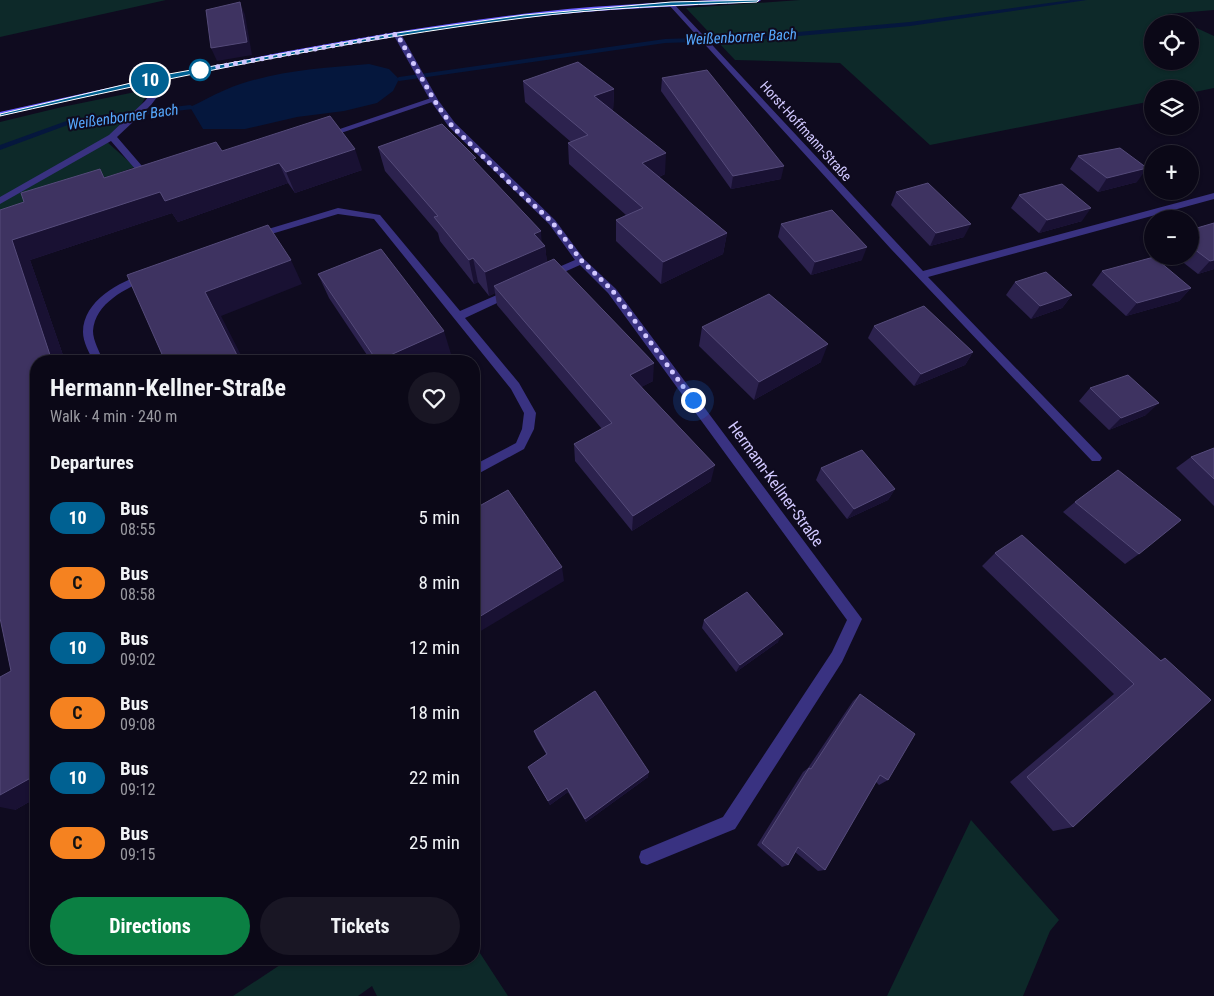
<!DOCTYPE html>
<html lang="en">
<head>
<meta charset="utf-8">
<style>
	:root { --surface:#0b0817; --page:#191624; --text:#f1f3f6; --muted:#9a9aa1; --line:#2b2936; --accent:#0b8043 }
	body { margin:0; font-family:"Roboto Condensed",sans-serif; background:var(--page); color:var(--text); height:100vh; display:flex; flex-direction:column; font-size:19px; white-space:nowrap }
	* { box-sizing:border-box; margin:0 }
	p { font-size:16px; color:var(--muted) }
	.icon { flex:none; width:28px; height:28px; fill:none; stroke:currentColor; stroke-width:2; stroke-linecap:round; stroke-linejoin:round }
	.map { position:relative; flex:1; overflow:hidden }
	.details { position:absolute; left:30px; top:355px; width:450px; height:610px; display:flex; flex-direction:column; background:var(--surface); border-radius:20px; box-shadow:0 1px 4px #0004,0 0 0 1px var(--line) }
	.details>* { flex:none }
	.badge { padding:0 10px; border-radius:16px; font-size:18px; line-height:32px }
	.controls { position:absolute; left:1144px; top:15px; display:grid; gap:10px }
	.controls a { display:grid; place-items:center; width:55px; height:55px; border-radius:50%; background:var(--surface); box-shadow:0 1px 4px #0004,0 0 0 1px var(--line); font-size:25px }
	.you { position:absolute; width:25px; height:25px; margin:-12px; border:4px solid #fff; border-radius:50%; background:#1a73e8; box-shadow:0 0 0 8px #1a73e833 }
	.map>.badge { position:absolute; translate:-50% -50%; box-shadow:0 0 0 2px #fff }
	h2 { padding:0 20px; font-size:19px; line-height:45px }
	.round { display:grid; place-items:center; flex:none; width:52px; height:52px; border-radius:26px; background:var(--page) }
	.overview { display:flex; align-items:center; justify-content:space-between; height:85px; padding:0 20px }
	h1 { font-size:24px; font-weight:700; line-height:38px }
	.button { display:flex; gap:10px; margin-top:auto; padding:10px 20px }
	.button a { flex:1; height:58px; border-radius:30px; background:var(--accent); color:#fff; font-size:20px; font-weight:700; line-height:58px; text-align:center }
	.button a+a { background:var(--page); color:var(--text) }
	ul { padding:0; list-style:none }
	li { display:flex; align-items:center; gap:15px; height:65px; padding:0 20px }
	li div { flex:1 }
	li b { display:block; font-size:19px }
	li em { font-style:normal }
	li .badge { min-width:55px; font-weight:700; text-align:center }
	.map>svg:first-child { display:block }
</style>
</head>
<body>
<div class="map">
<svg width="1214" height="996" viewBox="0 0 1214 996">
	<rect width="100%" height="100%" fill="#0f0b1f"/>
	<g fill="#0d2929">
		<polygon points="0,0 166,0 0,37"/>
		<polygon points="800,0 1214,0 1214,10 1167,14 1187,24 1152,24 1152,61 1190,61 1190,25 1214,36 1214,88 1190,93 1190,89 1152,89 1152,101 930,145 840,63 735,60 686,8"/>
		<polygon points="150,89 140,107 106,141 135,167 0,215 0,122 62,107"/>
		<polygon points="971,820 1059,920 1050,931 1023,996 887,996"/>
		<polygon points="474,944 508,996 377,996 372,986 358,996 233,996 289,959 474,959"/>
	</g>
	<path fill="#05173d" d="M369,64L389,69L399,79L393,91L377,103L344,111L297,117L245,129H203L190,107C201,102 213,95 225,90C269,71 321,68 369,64Z"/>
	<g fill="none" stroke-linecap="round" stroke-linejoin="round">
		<g fill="#05173d" fill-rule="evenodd">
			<polygon points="1071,0 1087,0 910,26 755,40 665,43 399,81 396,79 399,77 665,39 755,36 910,22"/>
			<polygon points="190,105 194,107 193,109 73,123 0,150 0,145 72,119"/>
		</g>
		<g fill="#393281" fill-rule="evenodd">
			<polygon points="166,74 173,76 151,105 117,137 142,166 142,170 136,170 111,141 0,204 0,197 109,135 145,101"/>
			<polygon points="431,98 438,100 341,133 334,131"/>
		</g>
		<g fill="#393281" fill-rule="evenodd">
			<polygon points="669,3 673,3 923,271 1214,193 1214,199 928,277 1100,455 1102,458 1100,461 1092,461 891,249 669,5"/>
			<polygon points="394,32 401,34 438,100 455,123 555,220 584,259 616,289 862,619 842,662 735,829 647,865 641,863 639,857 641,851 723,817 832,652 847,620 608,293 580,265 553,277 545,277 545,273 575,260 549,224 449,127 430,100 393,34"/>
			<polygon points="338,208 380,215 460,311 506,291 514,291 514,295 465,318 519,383 536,413 534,429 524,449 474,476 474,465 516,443 522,429 524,413 511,389 374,219 338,214 258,238 253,235 255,233"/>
			<path d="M145,274L149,275V279C126,288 95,303 93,331C93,341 100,352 103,361H93C89,352 83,342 83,332C83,301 120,281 145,274Z"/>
		</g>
		<path fill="#6b5fff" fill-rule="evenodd" d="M714,0H761L758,2C680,6 601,9 523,18C347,39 173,77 0,116V112C173,73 346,36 522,14C586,6 650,3 714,0Z"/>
	</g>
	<g fill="#2c224e">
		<polygon points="662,78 781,179 731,189 661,91"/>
		<polygon points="523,81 614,89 613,111 665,174 659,177 727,233 723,254 661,284 616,241 616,220 626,215 569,164 568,143 571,142 525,102"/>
		<polygon points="378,147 476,163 545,246 547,263 653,381 641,387 711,481 632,531 575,461 574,444 602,429 497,305 495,293 489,296 478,282 474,284 440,241 438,233 385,171"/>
		<polygon points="222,151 362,170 295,193 288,183 178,222 172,213 30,260 65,361 36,361 36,798 15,810 0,210 106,177"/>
		<polygon points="1078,156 1137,182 1098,192 1070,169"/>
		<polygon points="896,192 964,237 930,246 891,205"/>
		<polygon points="1019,195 1082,221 1039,233 1011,208"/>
		<polygon points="1214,223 1214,269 1198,274 1175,256 1190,256 1190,230"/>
		<polygon points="781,224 862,260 811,275 778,237"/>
		<polygon points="1102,271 1191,288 1179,301 1126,316 1092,285"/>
		<polygon points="318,274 451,354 436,361 371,361 329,298"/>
		<polygon points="1015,282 1072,295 1062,308 1031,319 1006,295"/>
		<polygon points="874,326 973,352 965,365 914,386 868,338"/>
		<polygon points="702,327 821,362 754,400 699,346"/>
		<polygon points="1090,388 1146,415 1109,430 1079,401"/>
		<polygon points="1214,448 1214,506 1176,468 1191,457"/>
		<polygon points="821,468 895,489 888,500 847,519 816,480"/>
		<polygon points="1075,502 1139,554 1125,564 1063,512"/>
		<polygon points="995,553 1160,660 1165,658 1073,827 1053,831 1010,782 1114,694 982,566"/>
		<polygon points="704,620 778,642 736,672 702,628"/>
		<polygon points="860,694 888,780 879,785 876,782 825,870 818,871 795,852 788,865 782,867 757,845 803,772 808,768 853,701"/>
		<polygon points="534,731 648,777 586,822 568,792 550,805 531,772 546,754 536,737"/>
	</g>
	<g fill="#191133">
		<polygon points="240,2 245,15 252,55 217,61 211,48"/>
		<polygon points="614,89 613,111 594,96"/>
		<polygon points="355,149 362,170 295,193 286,172"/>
		<polygon points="666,153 665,174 641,185 642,163"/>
		<polygon points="279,163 288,183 178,222 172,213 30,260 65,361 52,361 12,240 160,192"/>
		<polygon points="784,166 781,179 731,189 733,176"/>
		<polygon points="1147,168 1137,182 1098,192 1107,178"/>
		<polygon points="1091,208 1082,221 1039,233 1047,220"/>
		<polygon points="971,224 964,237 930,246 936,233"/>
		<polygon points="541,231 542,247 545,246 548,270 494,286 495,293 489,296 485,272 534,234"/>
		<polygon points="727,233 723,254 661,284 663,262"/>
		<polygon points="867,247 862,260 811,275 815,262"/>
		<polygon points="473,258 478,282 474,284 469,260"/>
		<polygon points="291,260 302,284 221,316 244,361 240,361 205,292"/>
		<polygon points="1214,260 1214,269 1198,274 1210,261"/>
		<polygon points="1191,288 1179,301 1126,316 1137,303"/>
		<polygon points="1072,295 1062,308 1031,319 1040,306"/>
		<polygon points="444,331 451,354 436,361 377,361"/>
		<polygon points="828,344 821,362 754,400 759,382"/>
		<polygon points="973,352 965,365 914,386 921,374"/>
		<polygon points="654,363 653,381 630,393 630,375"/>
		<polygon points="1159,403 1146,415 1109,430 1121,418"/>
		<polygon points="715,465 711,481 632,531 633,516"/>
		<polygon points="895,489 888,500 847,519 854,509"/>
		<polygon points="562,567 564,581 474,635 474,620"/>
		<polygon points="783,634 778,642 736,672 740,665"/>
		<polygon points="649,772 648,777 586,822 585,819"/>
		<polygon points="36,775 36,798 15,810 0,807 0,795"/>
		<polygon points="567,788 568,792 550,805 548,801"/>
	</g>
	<g fill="#3e3361" stroke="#554b7a">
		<polygon points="240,2 247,42 211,48 206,10"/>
		<polygon points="578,62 614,89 594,96 666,153 642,163 727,233 663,262 616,220 643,208 568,143 588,135 523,81"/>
		<polygon points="707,70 784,166 733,176 662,78"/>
		<polygon points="330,116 355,149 286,172 279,163 165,201 160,192 12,240 52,361 36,361 36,775 0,795 0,677 11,671 0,618 0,210 24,202 21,193 100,169 104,178 216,142 222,151"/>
		<polygon points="442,124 476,158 473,159 541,231 534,234 545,246 485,272 473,258 469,260 434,217 438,216 378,147"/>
		<polygon points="1120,148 1147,168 1107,178 1078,156"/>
		<polygon points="928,183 971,224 936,233 896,192"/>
		<polygon points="1062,184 1091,208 1047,220 1019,195"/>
		<polygon points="832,210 867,247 815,262 781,224"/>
		<polygon points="1214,223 1214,260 1210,261 1190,246 1190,230"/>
		<polygon points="268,225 291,260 205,292 240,361 165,361 127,275"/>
		<polygon points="381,249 444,331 377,361 318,274"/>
		<polygon points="1154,257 1191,288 1137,303 1102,271"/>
		<polygon points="554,259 654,363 630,375 715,465 633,516 574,444 612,423 494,286"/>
		<polygon points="1046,272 1072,295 1040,306 1015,282"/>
		<polygon points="769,294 828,344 759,382 702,327"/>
		<polygon points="924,306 973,352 921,374 874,326"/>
		<polygon points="1128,375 1159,403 1121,418 1090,388"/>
		<polygon points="1214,448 1214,479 1191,457"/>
		<polygon points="862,450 895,489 854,509 821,468"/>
		<polygon points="1118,470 1181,520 1139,554 1075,502"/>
		<polygon points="508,490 562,567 474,620 474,509"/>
		<polygon points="1022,535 1161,661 1165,658 1211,700 1073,827 1027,777 1134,684 995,553"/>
		<polygon points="747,592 783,634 740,665 704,620"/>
		<polygon points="595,691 649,772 585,819 567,788 548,801 528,767 547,754 534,731"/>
		<polygon points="860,694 915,734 888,780 880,775 825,870 798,847 788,865 762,843 809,768 811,769"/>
	</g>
	<path fill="#006192" stroke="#fff" d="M757,2C679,5 600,8 523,18C347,40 173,77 0,116V114L169,74L397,33L524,15L671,2L759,0Z"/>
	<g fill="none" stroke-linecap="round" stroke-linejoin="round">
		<polyline stroke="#d1c8ff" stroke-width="5" stroke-dasharray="0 9" points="200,70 397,34 434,100 452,126 512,185 552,222 581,260 612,290 693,400"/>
	</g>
	<circle fill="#fff" stroke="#006192" stroke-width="2.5" cx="200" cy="70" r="10"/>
	<g text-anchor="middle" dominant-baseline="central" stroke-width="4" stroke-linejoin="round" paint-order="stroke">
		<g font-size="14" fill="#d1c8ff" stroke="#0f0b1f">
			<text transform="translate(806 131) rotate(48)">Horst-Hoffmann-Straße</text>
		</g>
		<g font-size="15" font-style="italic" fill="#56a9ff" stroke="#0f0b1f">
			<text transform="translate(741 37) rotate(-3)">Weißenborner Bach</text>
			<text transform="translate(123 117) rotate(-8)">Weißenborner Bach</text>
		</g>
		<g font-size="16" fill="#d1c8ff" stroke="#0f0b1f">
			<text transform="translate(776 484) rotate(54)">Hermann-Kellner-Straße</text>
		</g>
	</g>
</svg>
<div class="controls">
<a><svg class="icon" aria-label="locate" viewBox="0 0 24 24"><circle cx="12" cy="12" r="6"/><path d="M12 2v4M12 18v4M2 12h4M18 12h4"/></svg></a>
<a><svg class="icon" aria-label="layers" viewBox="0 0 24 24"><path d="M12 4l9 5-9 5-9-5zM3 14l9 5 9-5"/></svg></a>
<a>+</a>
<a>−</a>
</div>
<div class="you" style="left:693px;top:400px"></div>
<b class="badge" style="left:150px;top:80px;background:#006192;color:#fff">10</b>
<section class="details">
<div class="overview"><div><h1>Hermann-Kellner-Straße</h1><p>Walk · 4 min · 240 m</p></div><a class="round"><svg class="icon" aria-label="heart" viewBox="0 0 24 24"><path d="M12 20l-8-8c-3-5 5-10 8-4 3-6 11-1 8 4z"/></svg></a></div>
<h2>Departures</h2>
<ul>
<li><span class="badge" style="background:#006192;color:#fff">10</span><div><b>Bus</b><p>08:55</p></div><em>5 min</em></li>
<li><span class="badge" style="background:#f58220;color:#111">C</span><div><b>Bus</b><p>08:58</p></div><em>8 min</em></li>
<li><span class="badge" style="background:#006192;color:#fff">10</span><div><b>Bus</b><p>09:02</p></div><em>12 min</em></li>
<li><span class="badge" style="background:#f58220;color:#111">C</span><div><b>Bus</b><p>09:08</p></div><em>18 min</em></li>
<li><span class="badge" style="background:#006192;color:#fff">10</span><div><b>Bus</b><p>09:12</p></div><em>22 min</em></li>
<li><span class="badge" style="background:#f58220;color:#111">C</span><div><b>Bus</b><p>09:15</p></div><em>25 min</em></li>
</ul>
<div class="button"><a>Directions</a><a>Tickets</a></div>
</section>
</div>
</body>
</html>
